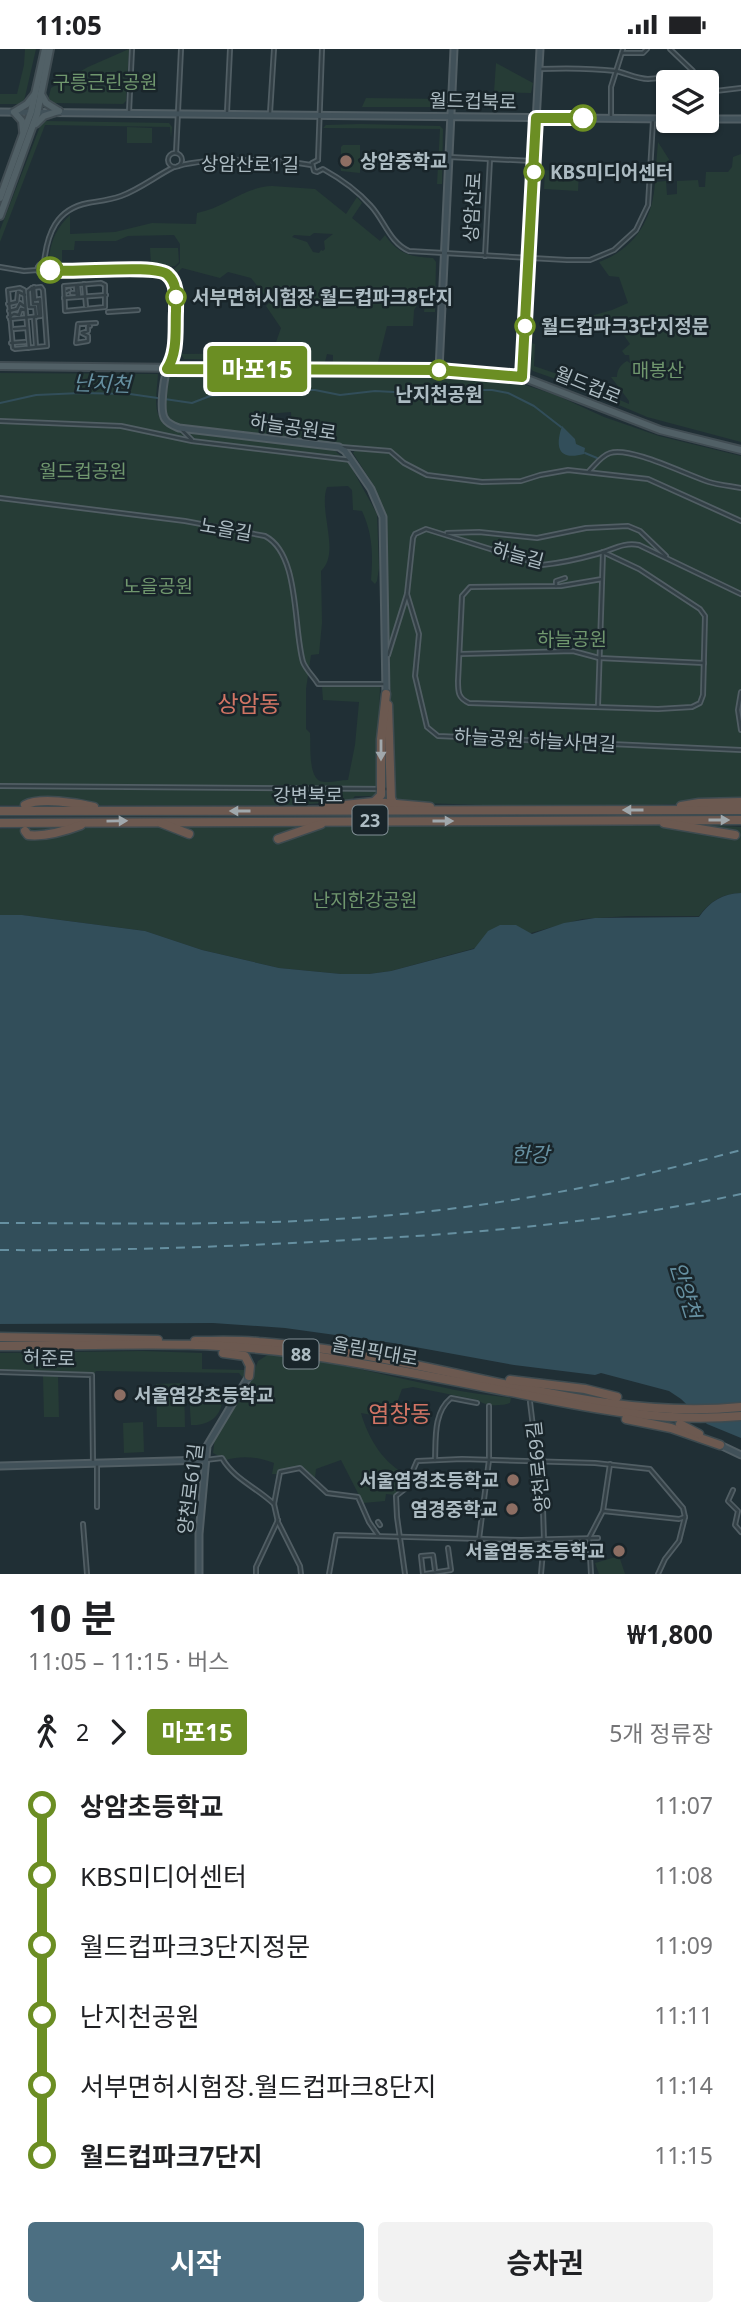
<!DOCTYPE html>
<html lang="ko">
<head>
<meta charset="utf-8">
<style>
	:root { --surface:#fff; --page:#f2f2f2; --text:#202124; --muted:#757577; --accent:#4c6f82 }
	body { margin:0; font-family:"Noto Sans","Noto Sans KR",sans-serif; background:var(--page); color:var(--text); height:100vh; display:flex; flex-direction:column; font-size:26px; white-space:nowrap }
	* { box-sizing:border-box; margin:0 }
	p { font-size:23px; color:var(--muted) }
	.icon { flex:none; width:38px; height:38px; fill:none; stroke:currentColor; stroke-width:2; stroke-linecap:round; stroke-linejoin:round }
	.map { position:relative; height:1525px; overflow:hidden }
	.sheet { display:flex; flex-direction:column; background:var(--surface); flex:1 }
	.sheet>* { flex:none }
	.badge { padding:0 14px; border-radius:5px; font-size:24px; line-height:46px }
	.controls { position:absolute; left:656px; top:21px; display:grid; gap:14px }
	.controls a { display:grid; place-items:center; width:63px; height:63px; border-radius:7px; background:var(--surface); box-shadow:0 2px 5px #0004; font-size:35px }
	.map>.badge { position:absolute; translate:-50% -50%; box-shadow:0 0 0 4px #fff }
	.legs { display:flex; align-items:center; gap:10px; height:77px; padding:0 28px; font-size:23px }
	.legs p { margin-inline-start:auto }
	.summary { display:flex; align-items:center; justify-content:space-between; height:119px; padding:0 28px }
	h1 { font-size:38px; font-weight:700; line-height:52px }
	.cta { display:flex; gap:14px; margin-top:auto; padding:14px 28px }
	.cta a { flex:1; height:80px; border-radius:7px; background:var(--accent); color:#fff; font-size:28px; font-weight:700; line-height:80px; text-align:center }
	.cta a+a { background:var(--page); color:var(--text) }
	ul { padding:0 28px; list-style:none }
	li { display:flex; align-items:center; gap:24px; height:70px; font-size:26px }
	li i { display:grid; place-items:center; width:10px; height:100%; margin:0 9px; background:currentColor }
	li i::after { content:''; width:18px; height:18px; margin:-9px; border:5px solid; border-radius:50%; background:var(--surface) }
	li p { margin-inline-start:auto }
	li:first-child i { background:linear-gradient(#0000 50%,currentColor 0) }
	li:last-child i { background:linear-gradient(currentColor 50%,#0000 0) }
	.status { display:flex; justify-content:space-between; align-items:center; height:49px; padding:0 35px; background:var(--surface); direction:ltr }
	.status svg { height:19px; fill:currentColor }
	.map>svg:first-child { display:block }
</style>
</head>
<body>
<div class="status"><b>11:05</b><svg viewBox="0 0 49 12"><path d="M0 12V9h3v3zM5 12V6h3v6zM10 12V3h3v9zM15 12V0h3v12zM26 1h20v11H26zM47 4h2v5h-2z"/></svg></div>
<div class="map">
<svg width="741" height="1525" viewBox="0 0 741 1525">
	<rect width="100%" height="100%" fill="#202f35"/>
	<g fill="#263c36" fill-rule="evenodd">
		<polygon points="25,0 36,0 24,52 20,55 0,55 0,45 17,45 24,16"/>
		<polygon points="129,0 126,52 123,55 51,54 48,51 51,39 88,18"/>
		<polygon points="496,14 533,34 531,44 494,43"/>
		<polygon points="366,49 445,50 444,55 441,58 362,58"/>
		<polygon points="46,72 169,74 172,78 171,89 170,78 45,76 0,193 0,181 41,75"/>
		<polygon points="361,75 440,77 443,80 442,135 437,135 440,80 323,79 326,76"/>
		<polygon points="127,78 152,79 152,94 127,94"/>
		<polygon points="658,93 670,112 664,128 655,129"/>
		<polygon points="343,96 360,96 360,124 341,122 341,98"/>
		<path d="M741,105V393L647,368L567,334L533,322L529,318L531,294L535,295L534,317L566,328L629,355V352L611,328H617C617,321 620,316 627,312L630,314L629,306H625L622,302L630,295L623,285L576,282L573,277L580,275L587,268L612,261L628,254L619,228L609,227L599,213C635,200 653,170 655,133L666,132L667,146L677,145V132L698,131L699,138H705L706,123H728L732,118L733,108Z"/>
		<polygon points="545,121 579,123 578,142 544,140"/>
		<path d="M272,137L315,140L346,165L357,148L362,154L352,169L380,192L385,186C398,205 411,208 433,209L436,213L435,263H424L425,254L420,252L414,261L413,277H387L378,313H333V306L327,305L325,313L184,310L181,305L282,304L275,296L281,279L266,257L270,253L251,229L228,223L220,229L182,219L174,227L171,223L180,214V195L174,186L128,187L116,192H75L74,201H62V217L54,218L49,210C51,191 56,180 70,166V185L115,183L152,174L196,175L197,164C224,159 244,138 272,137ZM314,184L333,185L324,192L325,200L323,202L321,201L319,204L313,203L307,193L292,188L294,186L310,187Z"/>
		<polygon points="150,199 178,199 179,213 175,217 167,218 162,215 151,214"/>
		<path d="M0,324L158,325C157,345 150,369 171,380L334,401L349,414L377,465L379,519L377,532L375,535L371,531C373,506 373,486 362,462L353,461L352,441L348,437L327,438C318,462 341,504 321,522L322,574L319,605L311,606L306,640V680L310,684C311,695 308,727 320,732C328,735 339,731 348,731L355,696L359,653L323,651L322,638H380L377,744L375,747H355L351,752L297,756H0Z"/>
		<path d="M168,328L437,329L519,334L556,346L604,368L659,387L741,407V752C627,759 511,758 397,753L393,751L386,466L374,437L353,404L357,398C297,398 236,385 177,376L169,373L164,363ZM291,363L292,379L269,381L267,365Z"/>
		<path d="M228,776L314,778L400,776L494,777L709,776L741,778V844C723,844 709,853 699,867H629L582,870L391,922L369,925H341L279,919L202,901L145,882L22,866H0V780Z"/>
		<polygon points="142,1302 202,1304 202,1320 246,1321 243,1329 239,1324 96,1322 94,1325 0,1323 0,1304"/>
		<path d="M269,1305C331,1311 385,1327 446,1339C467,1344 489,1346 511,1349L510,1354C502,1357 485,1358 478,1351L413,1338L402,1340L395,1359L377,1367L361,1364C368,1389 384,1416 408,1426L403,1439L395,1446L386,1445L385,1452L363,1454L341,1411L316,1420L315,1429L301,1417L279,1422L278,1425H272L274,1414C258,1408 242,1406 226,1411L213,1404L215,1388L248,1339L258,1312Z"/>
		<polygon points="43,1327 58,1327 59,1368 44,1368"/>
		<polygon points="184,1334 185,1378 157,1378 156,1335"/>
		<path d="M189,1343H221C226,1364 211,1377 191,1376Z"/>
		<polygon points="143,1373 144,1403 124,1404 123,1374"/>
		<polygon points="619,1507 625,1525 599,1525 595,1514"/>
	</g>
	<g fill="#324e5a">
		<path d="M562,377L575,390L576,395L585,399L584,405C558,412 555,398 562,377Z"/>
		<path d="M741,844V1389L707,1375L681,1350L669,1342L601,1324L595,1326L514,1316L393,1294L285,1279L213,1274L0,1275V866H22L145,882L202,901L279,919L341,925H369L391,922L474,900L488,882L500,876H516L532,885L564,874L595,869L699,868C709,853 723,844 741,844Z"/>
	</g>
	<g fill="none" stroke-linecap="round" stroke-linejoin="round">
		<g stroke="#324e5a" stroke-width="2">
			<polyline points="0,354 36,346 81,344 130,345 192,354 210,347 295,341 315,341 340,346 375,342 412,344 440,341 492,341 508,344 534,357 561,378"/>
			<polyline points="585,404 597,409"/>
		</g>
		<g stroke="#6690a1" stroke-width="2" stroke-dasharray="9 7" stroke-linecap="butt">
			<path d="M0,1174C137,1174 276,1178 413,1164C524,1153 634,1130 741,1101"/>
			<path d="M0,1201C110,1202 220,1198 330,1192C468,1185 605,1174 741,1145"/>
		</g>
		<defs>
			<g id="street">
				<polyline points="670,0 693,22 700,33"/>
				<polyline points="622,4 643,4 647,0"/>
				<path d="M539,20C565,19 590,19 616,22C626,24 637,30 648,30C667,29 676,22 695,33"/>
				<polyline points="707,43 741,39"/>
				<polyline points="129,63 132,0"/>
				<polyline points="227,63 230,0"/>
				<polyline points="270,64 274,0"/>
				<polyline points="611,70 611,38 623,0"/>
				<polyline points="176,104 181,0"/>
				<circle cx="175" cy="111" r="7"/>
				<polyline points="449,108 533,112"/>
				<path d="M318,111L312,114L314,122L317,123L323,120C341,130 357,141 371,157C384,171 390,194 409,202L567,211H590L614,201L636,181L648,156L653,72"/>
				<polyline points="318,111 322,0"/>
				<path d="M178,117C212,108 276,110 311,116"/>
				<polyline points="485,207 490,110"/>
				<path d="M44,214C47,185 56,160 88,154C99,152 110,151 121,147C140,140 156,127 174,118"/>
				<circle cx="43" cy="220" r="5.5"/>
				<polyline points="0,218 24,222 38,221"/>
				<polyline points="49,221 113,222 151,220 166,224 174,234 176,247 174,309 169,318"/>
				<polygon points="101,234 105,236 105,258 65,262 64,237"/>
				<polyline points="84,235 86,257"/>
				<polyline points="78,236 79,246"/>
				<polyline points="76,238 77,248"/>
				<polyline points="32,239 33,255 38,255 39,266"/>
				<polyline points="67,242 69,241"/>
				<polyline points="72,244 75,244"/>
				<polyline points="64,249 106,246"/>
				<polyline points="8,255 17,253 18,243 25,246"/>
				<polyline points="9,262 17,260 20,254 24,257"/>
				<polyline points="108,263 138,261"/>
				<polyline points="9,268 14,265 19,266 21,260 25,261"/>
				<polyline points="34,269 36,297"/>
				<polyline points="10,270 41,267 40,250 35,251 34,238"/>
				<polyline points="90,277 88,277 88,282 82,284 88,287 88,292 76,294 78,275 96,274"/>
				<polyline points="14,280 27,279"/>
				<polyline points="11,294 25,293"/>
				<polyline points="29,299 24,241 20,239 8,241 13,299 15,300 47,297 43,241 41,238 32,239 28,242 29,258 35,258 36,268"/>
				<polyline points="0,372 121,377 192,392 351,411"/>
				<polyline points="182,381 192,391"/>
				<polyline points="341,398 390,402 404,414 427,426 482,433 521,432 540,426 568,421 648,430 741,472"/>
				<path d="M589,422C595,416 601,407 610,404C630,397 687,426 709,433C719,436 730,437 741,439"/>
				<path d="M0,449L185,472L265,487C300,505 293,578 303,613C306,621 314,628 318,635H386"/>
				<polyline points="447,484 479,483 537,489 586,479 628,477 640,482 666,507"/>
				<polyline points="556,537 556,532 565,529"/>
				<polyline points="407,545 419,585 415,627 427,678 438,687 741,701"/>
				<polyline points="460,605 573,602 599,609 704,614"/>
				<path d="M388,606L407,545L413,489L415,485L426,480L542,516C561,514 579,510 597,505C613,501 622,493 639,496L741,545"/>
				<polyline points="741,643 738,661 741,681"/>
				<path d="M598,657L603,503L639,520L700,560L705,567L703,646L700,654L692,658L658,660L469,654C458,649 458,643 458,632L462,547L470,538L561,537L602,530"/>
				<polyline points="0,737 389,740"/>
				<polyline points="0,1323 92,1326 93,1414"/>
				<polyline points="530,1353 543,1460 544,1491 541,1525"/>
				<path d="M205,1411L222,1409C234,1430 256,1438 274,1455"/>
				<path d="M435,1411C436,1390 433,1364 451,1349L477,1354"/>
				<polyline points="733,1441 728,1452 738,1462 735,1476 741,1483"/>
				<polyline points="97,1458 97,1416"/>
				<polyline points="603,1462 679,1470 685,1468"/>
				<polyline points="378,1473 380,1476"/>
				<polyline points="83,1475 87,1525"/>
				<polyline points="479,1490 489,1411 489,1357"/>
				<polyline points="256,1525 256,1518 278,1471"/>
				<polyline points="301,1525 300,1517 278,1473 274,1455 280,1423 300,1419 327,1444 358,1448 369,1473 378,1486"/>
				<polyline points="329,1525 336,1486 521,1491 598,1489"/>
				<polyline points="405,1525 397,1468 396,1447 405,1440 417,1412 462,1410 595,1414 650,1420 683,1459 685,1468 679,1492 665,1510 658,1525"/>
				<polyline points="423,1525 421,1507 433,1506 435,1521"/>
				<polyline points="425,1525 451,1521 448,1499"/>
				<polyline points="591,1525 589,1489 603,1462 610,1415"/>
			</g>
			<g id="secondary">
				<polyline points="0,63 668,70"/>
				<polyline points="707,70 741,70"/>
				<path d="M167,320C164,330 159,362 165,370C168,375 174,377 179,379L339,398L345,402L371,440L383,468L386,645"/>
				<polyline points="439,321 454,0"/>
				<polyline points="522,328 540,0"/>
				<polyline points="720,1396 741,1406"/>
				<polyline points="0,1417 205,1411"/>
				<polyline points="199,1525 199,1485 207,1397 249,1327"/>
			</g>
			<g id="primary">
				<polyline points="41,45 46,54 59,62"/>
				<polyline points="36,75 44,67 59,62"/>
				<polyline points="23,82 22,72 14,63 27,55 34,46"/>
				<polyline points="0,149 31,63 45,0"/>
				<polyline points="0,167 37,65 50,0"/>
				<polyline points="0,317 478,322 522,328 660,381 741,401"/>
			</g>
			<g id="highway">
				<polyline points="388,656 391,749 393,754"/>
				<polyline points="374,753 381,746 381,690 386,645"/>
				<path d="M25,756C40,748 77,754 94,758"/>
				<polyline points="681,757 699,754 741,753"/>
				<polyline points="324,758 374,753 430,758"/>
				<polyline points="0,762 741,761"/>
				<polyline points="0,774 741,771"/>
				<polyline points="161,774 189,785"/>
				<polyline points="664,774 735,786"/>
				<path d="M25,782L28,786C45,788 65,782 81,776"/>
				<polyline points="278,790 321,775"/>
				<polyline points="0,1288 158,1291"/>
				<path d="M195,1292C216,1292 238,1291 259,1293C302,1296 348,1303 390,1311C506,1333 623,1370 741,1358"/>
				<path d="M0,1297C100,1297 203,1290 302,1305C375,1316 448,1331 521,1345C594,1360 666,1374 741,1367"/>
				<polyline points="223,1304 245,1307 250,1317 249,1327"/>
				<polyline points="510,1331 585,1340 617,1348"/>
				<polyline points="626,1370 671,1379 720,1396"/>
				<polyline points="680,1375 699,1385"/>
			</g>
		</defs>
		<use href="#street" stroke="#515e64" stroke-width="6"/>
		<use href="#secondary" stroke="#515e64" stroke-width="9"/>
		<use href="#primary" stroke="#404c52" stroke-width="10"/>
		<use href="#highway" stroke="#3e4b50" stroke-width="11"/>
		<use href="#street" stroke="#334046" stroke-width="2.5"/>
		<use href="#secondary" stroke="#415159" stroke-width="5"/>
		<use href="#primary" stroke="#516066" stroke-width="6"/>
		<use href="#highway" stroke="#6c5950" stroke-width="8"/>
	</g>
	<defs><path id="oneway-solid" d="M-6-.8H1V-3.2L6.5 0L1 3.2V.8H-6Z" transform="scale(1.75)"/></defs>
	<g fill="#a0a8ac">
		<use href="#oneway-solid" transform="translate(381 701) rotate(90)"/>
		<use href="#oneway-solid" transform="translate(633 761) rotate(180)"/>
		<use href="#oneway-solid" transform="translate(240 762) rotate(180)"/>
		<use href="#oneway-solid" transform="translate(719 771)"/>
		<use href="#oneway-solid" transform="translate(117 772) rotate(-1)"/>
		<use href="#oneway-solid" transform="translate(443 772)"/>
	</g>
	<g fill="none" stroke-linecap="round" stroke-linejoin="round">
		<defs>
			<path id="line-1" d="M50,221C73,225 156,214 168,226C178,235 176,250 176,262C175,282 178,303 167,320L439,321L522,328L536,69H583"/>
		</defs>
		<use href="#line-1" stroke="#fff" stroke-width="16"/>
		<use href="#line-1" stroke="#6b8e23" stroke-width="10"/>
	</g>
	<g fill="#fff" stroke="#6b8e23" stroke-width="3.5">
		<circle cx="583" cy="69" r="12"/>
		<circle cx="534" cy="123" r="9"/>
		<circle cx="50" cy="221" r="12"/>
		<circle cx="176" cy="248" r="9"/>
		<circle cx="525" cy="277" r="9"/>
		<circle cx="439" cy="321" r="9"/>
	</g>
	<g fill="#8d6e63" stroke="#19252a" stroke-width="2.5">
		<circle cx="346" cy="112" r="7"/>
		<circle cx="120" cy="1346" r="7"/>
		<circle cx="513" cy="1431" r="7"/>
		<circle cx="512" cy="1460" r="7"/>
		<circle cx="619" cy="1502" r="7"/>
	</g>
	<g text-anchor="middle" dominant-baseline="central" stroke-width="5" stroke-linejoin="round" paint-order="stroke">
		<g fill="#19252a" stroke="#818f95" stroke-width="2">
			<rect x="352.5" y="756.5" width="35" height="29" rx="5"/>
			<rect x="283.5" y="1290.5" width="35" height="29" rx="5"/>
		</g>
		<g font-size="18" font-weight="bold" fill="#adbcc3">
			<text x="370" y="771">23</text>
			<text x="301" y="1305">88</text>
		</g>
		<g font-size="19" fill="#70976e" stroke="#19252a">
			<text x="105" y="33">구릉근린공원</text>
			<text x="658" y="321">매봉산</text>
			<text x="83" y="422">월드컵공원</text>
			<text x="158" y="537">노을공원</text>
			<text x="572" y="590">하늘공원</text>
			<text x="365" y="851">난지한강공원</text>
		</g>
		<g font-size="19" fill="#adbcc3" stroke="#19252a">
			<text transform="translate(473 52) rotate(1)">월드컵북로</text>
			<text transform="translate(250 115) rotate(1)">상암산로1길</text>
			<text transform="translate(472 158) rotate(-87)">상암산로</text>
			<text transform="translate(588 336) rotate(22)">월드컵로</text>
			<text transform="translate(293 378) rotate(8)">하늘공원로</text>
			<text transform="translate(226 480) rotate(10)">노을길</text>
			<text transform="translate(518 506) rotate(15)">하늘길</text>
			<text transform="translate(535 691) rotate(3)">하늘공원 하늘사면길</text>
			<text x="308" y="746">강변북로</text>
			<text transform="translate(375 1302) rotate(10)">올림픽대로</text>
			<text transform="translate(49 1309) rotate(1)">허준로</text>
			<text transform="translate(538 1418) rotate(-96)">양천로69길</text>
			<text transform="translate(190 1440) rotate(-83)">양천로61길</text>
		</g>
		<g font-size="19" font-weight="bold" fill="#adbcc3" stroke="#19252a" text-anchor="end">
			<text x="360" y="112" text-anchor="start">상암중학교</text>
			<text x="134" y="1346" text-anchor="start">서울염강초등학교</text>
			<text x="499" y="1431">서울염경초등학교</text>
			<text x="498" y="1460">염경중학교</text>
			<text x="605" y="1502">서울염동초등학교</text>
		</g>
		<g font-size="19" font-weight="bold" fill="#adbcc3" stroke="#19252a" text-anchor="start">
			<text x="550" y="123">KBS미디어센터</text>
			<text x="192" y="248">서부면허시험장.월드컵파크8단지</text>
			<text x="541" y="277">월드컵파크3단지정문</text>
			<text x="439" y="345" text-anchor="middle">난지천공원</text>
		</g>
		<g font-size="21" font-style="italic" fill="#6690a1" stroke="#19252a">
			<text transform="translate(102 334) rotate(2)">난지천</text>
			<text x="530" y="1105">한강</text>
			<text transform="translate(686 1241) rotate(73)">안양천</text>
		</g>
		<g font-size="23" fill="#d17464" stroke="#19252a">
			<text x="249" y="654">상암동</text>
			<text x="400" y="1364">염창동</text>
		</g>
	</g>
</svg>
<div class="controls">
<a><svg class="icon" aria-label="layers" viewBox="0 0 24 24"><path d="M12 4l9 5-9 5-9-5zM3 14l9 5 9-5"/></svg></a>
</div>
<b class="badge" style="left:257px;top:320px;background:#6b8e23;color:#fff">마포15</b>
</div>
<section class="sheet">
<div class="summary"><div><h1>10 분</h1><p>11:05 – 11:15 · 버스</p></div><b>₩1,800</b></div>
<div class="legs"><svg class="icon" aria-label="walk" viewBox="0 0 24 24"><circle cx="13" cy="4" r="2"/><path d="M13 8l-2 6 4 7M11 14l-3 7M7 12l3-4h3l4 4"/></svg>2<svg class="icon" aria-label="forward" viewBox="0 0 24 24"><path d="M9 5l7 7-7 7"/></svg><b class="badge" style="background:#6b8e23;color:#fff">마포15</b><p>5개 정류장</p></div>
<ul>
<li><i style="color:#6b8e23"></i><b>상암초등학교</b><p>11:07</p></li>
<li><i style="color:#6b8e23"></i><span>KBS미디어센터</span><p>11:08</p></li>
<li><i style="color:#6b8e23"></i><span>월드컵파크3단지정문</span><p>11:09</p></li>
<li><i style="color:#6b8e23"></i><span>난지천공원</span><p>11:11</p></li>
<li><i style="color:#6b8e23"></i><span>서부면허시험장.월드컵파크8단지</span><p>11:14</p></li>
<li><i style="color:#6b8e23"></i><b>월드컵파크7단지</b><p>11:15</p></li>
</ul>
<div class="cta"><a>시작</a><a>승차권</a></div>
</section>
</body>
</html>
